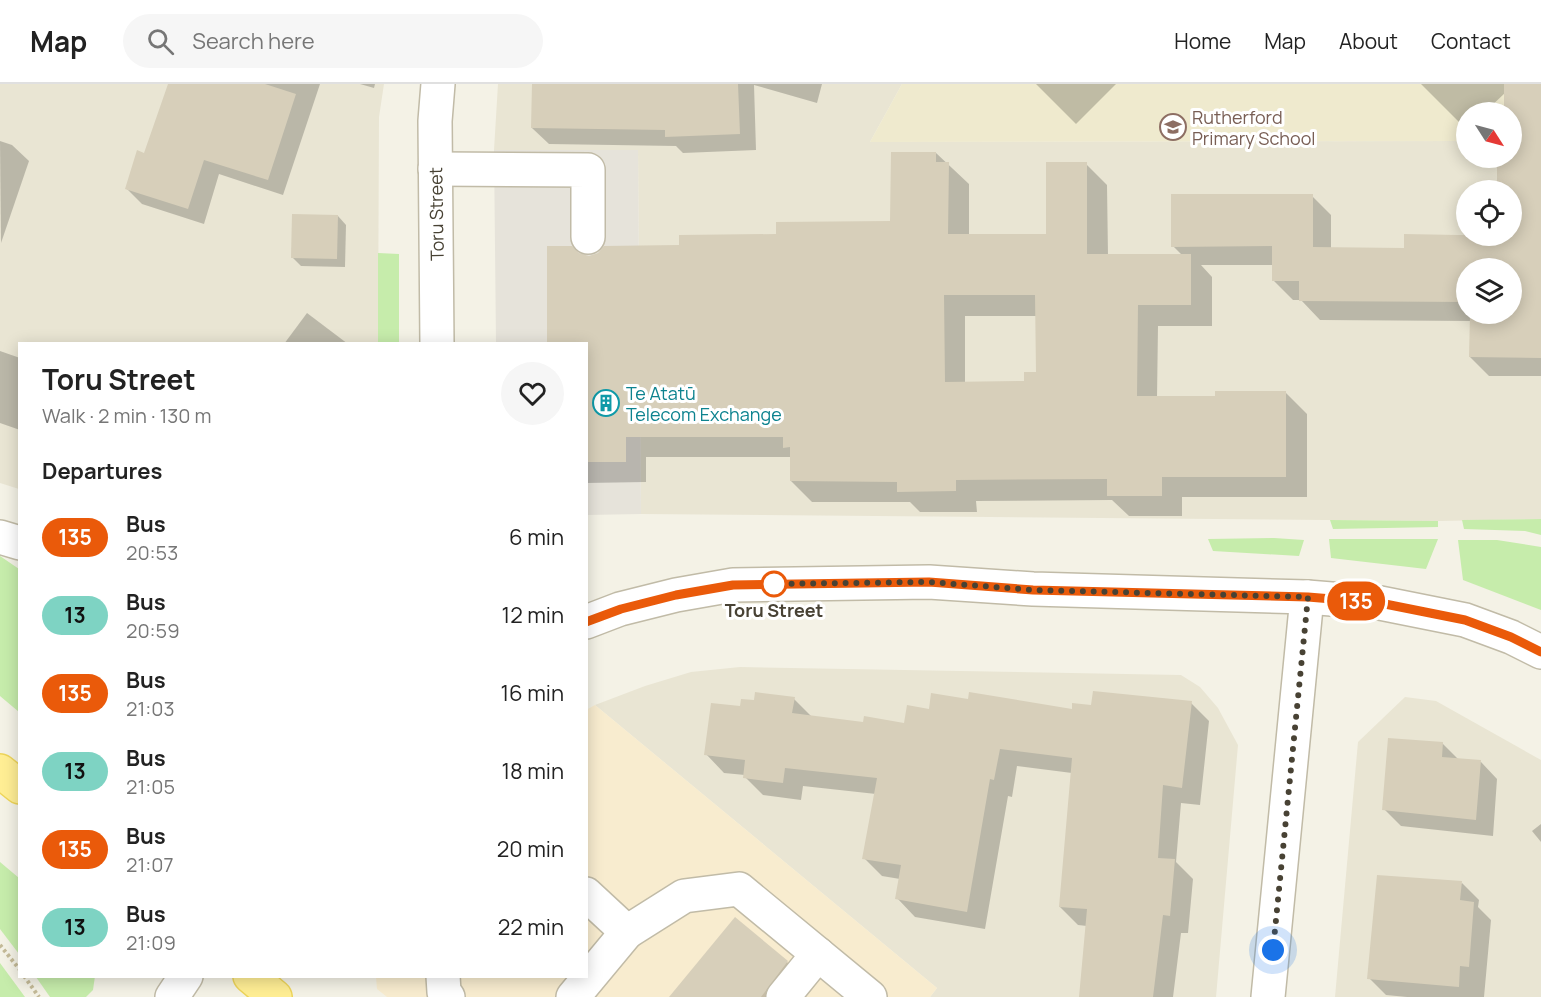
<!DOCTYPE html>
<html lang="en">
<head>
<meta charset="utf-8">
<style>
	:root { --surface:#fff; --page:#f6f6f6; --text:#222; --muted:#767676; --line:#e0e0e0 }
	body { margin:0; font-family:Manrope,sans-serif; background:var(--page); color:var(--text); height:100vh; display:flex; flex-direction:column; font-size:22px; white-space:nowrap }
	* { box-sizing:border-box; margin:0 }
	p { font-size:20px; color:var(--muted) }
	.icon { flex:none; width:33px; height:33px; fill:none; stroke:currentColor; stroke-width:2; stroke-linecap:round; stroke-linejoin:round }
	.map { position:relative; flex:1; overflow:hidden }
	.details { position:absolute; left:18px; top:258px; width:570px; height:636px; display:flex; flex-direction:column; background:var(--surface); border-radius:0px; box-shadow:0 3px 15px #0003 }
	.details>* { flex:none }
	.badge { padding:0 12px; border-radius:20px; font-size:21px; line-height:39px }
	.needle { width:39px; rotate:126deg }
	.fabs { position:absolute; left:1456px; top:18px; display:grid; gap:12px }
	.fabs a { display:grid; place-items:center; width:66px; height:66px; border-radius:50%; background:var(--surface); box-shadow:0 3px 15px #0003; font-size:30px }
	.you { position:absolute; width:30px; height:30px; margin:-15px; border:4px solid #fff; border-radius:50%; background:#1a73e8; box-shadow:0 0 0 9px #1a73e833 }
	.map>.badge { position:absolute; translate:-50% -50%; box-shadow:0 0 0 3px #fff }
	h2 { padding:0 24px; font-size:22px; line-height:54px }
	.round { display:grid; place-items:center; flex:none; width:63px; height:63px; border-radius:32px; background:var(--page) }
	.summary { display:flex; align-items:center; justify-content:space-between; height:102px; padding:0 24px }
	h1 { font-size:28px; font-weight:700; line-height:45px }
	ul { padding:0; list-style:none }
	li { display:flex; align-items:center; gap:18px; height:78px; padding:0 24px }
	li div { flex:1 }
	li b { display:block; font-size:22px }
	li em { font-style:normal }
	li .badge { min-width:66px; font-weight:700; text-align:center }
	header { display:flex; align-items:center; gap:36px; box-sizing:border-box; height:84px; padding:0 30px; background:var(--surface); border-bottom:2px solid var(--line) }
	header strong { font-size:28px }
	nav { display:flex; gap:33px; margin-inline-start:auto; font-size:21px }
	.search { width:420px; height:54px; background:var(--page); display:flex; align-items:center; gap:15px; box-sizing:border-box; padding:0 21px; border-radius:33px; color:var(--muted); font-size:22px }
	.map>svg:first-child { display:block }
</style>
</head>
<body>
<header>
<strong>Map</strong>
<div class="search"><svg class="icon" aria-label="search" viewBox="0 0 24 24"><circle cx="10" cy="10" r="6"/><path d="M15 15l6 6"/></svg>Search here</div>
<nav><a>Home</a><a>Map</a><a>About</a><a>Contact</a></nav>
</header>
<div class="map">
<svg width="1541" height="913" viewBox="0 0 1541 913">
	<rect width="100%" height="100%" fill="#f4f2e6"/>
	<g fill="#e9e5d3" fill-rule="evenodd">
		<polygon points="0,0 384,0 379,33 378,259 20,260 19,405 0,399"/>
		<path d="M498,0H902L870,58L1467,57V74H1512L1541,57V435L1438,437L641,430L638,66H494ZM1467,106H1512V152H1467ZM1467,184H1512V230H1467Z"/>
		<polygon points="740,583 1181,591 1200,603 1218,624 1238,661 1216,913 930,913 937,904 595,621 645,602 691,588"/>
		<polygon points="1405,613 1436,617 1541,676 1541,913 1335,913 1358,658"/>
	</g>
	<polygon fill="#f8eccf" points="595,621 937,904 930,913 387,913 377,905 376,893 586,892 586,626"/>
	<polygon fill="#e6e3da" points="494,66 638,66 641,430 587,431 586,260 496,259"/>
	<polygon fill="#efeace" points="902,0 1541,0 1512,28 1467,28 1467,57 870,58"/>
	<g fill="#c6ecab">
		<polygon points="378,169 399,170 399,259 378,259"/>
		<polygon points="1541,435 1541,451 1525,447 1464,445 1462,436"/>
		<polygon points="1330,436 1438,437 1438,443 1333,445"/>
		<polygon points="1274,454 1304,456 1299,472 1213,467 1208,455"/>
		<polygon points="1329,455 1438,455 1426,485 1331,474"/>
		<polygon points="1458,456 1497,456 1541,463 1541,526 1463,496"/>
		<polygon points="0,472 19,485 19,628 0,612"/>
		<polygon points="0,778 19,794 19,870 0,845"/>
		<polygon points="0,879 25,913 0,913"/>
		<polygon points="95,892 93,906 86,913 50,913 36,893"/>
	</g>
	<g fill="#0003" fill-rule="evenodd">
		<polygon points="169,0 320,0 283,111 219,90 204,140 142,120 126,104 145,71"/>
		<polygon points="360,0 375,0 374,4"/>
		<polygon points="533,0 822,0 817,19 754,1 756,66 683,69 676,62 549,60 532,44"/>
		<polygon points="1036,0 1116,0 1076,40"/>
		<path d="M1421,0H1541V292H1489L1470,273L1471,237L1320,236L1301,216H1293L1274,197L1273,181H1201L1212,193V242H1158L1157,314H1216L1286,309L1307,330V413H1182V432H1129L1112,416L976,417L977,428H920L910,418H812L791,397L792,373H646V398L586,399V260L578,171L589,173L892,139L936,69L969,100V152H1048L1086,80L1107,101L1108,172L1182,171L1173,162L1312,112L1331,131V164L1406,165L1490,152H1512V106H1498L1499,81H1506V74H1512V28H1506V8L1485,28H1467V46ZM1467,184H1512V230H1467ZM965,232H1037L1038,289L1026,298L965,299Z"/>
		<polygon points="0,57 12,61 29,77 1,159"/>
		<polygon points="338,132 346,141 345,183 301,182 293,174"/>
		<polygon points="307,229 348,260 284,260"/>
		<polygon points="0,267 20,274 20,346 0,339"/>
		<polygon points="794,615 812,633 864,640 905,640 930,627 969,617 1073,627 1092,622 1191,619 1209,637 1200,721 1181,719 1176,778 1193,795 1188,849 1181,849 1173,913 1081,913 1087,842 1078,841 1060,823 1072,689 1017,682 1012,713 1008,712 985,845 915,833 897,814 900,795 882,792 864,774 876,710 803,702 801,716 763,711 745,693 745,691 724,689 706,670 741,624"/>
		<polygon points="1442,659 1459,676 1481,678 1497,695 1493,752 1401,742 1384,725"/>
		<polygon points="1541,740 1541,758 1532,747"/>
		<polygon points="1462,799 1479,816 1478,823 1491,836 1484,913 1407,913 1386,911 1369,894"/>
		<polygon points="787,878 801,892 785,913 671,913"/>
	</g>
	<g fill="#d7cfba" fill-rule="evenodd">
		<polygon points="168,0 265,0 296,10 268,96 204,76 188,125 125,105 137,66 144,69"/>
		<polygon points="532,0 738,0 740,50 665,53 665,46 531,44"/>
		<polygon points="1504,0 1541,0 1541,274 1469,273 1470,230 1512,230 1512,184 1467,184 1467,218 1299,217 1299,197 1272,197 1272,162 1171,163 1171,110 1313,110 1313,163 1404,164 1404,150 1512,152 1512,106 1497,106 1497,80 1504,80 1504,74 1512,74 1512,28 1504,28"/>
		<path d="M891,68H936V78H949L948,150H1046V78H1087V170H1191V221H1138L1137,312H1215V307H1286V393H1162V412H1107V395L956,396V407L897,408V398L790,397V363L783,364V353H626V378H586V260H547V162H572L579,169L589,172L598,169L604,162L679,161V151L776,150V138L890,137ZM944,211H1035L1036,288H1024V297L945,298Z"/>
		<polygon points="292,130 338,131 337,175 291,174"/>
		<polygon points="1093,607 1192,617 1182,704 1163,701 1158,774 1175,775 1170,832 1163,831 1153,913 1079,913 1087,825 1059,823 1072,674 1000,665 994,696 990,695 967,828 895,815 901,781 862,775 877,694 785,684 783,699 743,694 745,676 704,671 711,619 740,622 741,615 754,616 755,608 795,613 792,629 863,638 864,632 904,639 907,621 929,625 931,609 968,615 969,608 1072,625 1072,619 1091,621"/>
		<polygon points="1388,654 1443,658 1442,673 1481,676 1476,736 1382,726"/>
		<polygon points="1377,791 1462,797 1460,816 1474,818 1469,883 1460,882 1459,903 1367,895"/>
		<polygon points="735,833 788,877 761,913 669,913"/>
	</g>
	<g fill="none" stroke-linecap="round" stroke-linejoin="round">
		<defs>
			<g id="minor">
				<polyline points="435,85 588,86 588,153"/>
				<polyline points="437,260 435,37 438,0"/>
				<polyline points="0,453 20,459"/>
				<polyline points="586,538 620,525 676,511 733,501 929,498 1033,505 1307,513 1380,519 1465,536 1511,553 1541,568"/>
				<polyline points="627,848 684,812 739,805 870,913"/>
				<polyline points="443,892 444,908 448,913"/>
				<polyline points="172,913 186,892"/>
				<polyline points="573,913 627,848 586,810"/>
				<polyline points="783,913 818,870"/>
				<polyline points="1268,913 1307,513"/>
			</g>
			<g id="major">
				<polyline points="0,687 20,703"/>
				<polyline points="250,892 275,913"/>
			</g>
		</defs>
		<use href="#minor" stroke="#c1bba7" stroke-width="36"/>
		<use href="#major" stroke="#eed55a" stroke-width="36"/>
		<g stroke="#c4ba97" stroke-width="4" stroke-dasharray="3 3" stroke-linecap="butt">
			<polyline points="0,861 20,886"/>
			<polyline points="24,892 39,913"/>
		</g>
		<use href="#minor" stroke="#fff" stroke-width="33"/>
		<use href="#major" stroke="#ffee94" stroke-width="33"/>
	</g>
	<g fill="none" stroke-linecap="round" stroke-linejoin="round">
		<defs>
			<polyline id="line" points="586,538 621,525 676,511 733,501 929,498 1033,506 1308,513 1380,519 1465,536 1511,553 1541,568"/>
		</defs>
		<use href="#line" stroke="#fff" stroke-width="14"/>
		<use href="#line" stroke="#ea5a0a" stroke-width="9"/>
		<polyline stroke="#484234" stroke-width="6" stroke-dasharray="0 10.8" points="774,500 772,500 929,498 1033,506 1308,513 1273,866"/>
	</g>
	<defs>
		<symbol id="school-ring" viewBox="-11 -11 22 22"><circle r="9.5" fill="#fff" stroke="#8d6e63" stroke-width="1.5"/><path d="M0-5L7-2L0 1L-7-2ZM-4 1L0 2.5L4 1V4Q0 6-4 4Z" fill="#8d6e63"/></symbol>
		<symbol id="building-ring" viewBox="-11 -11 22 22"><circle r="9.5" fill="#fff" stroke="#0f9aa8" stroke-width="1.5"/><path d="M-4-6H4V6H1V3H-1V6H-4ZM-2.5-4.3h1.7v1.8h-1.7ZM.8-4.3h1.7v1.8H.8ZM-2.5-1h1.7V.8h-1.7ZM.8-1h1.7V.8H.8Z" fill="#0f9aa8"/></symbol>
	</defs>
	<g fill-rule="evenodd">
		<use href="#school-ring" x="1158" y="28" width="30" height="30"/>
		<use href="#building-ring" x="591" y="304" width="30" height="30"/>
	</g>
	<circle fill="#fff" stroke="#ea5a0a" stroke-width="3" cx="774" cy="500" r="12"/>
	<g text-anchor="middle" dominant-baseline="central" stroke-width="6" stroke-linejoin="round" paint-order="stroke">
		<g font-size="18" fill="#785e54" stroke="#fff" text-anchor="start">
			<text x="1192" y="33">Rutherford<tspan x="1192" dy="21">Primary School</tspan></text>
		</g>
		<g font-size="18" fill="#484234" stroke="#fff">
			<text transform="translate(436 130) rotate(-91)">Toru Street</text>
		</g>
		<g font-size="18" fill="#0d838f" stroke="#fff" text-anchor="start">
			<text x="626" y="309">Te Atatū<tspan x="626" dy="21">Telecom Exchange</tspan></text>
		</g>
		<g font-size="18" font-weight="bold" fill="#484234" stroke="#fff">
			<text x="774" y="526">Toru Street</text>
		</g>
	</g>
</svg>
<div class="fabs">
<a><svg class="needle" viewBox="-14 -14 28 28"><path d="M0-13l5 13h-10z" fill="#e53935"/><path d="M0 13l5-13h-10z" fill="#767676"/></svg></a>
<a><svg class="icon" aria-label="locate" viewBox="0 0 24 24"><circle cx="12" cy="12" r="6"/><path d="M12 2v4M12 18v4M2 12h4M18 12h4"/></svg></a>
<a><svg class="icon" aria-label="layers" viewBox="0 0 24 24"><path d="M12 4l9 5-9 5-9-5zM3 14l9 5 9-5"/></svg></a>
</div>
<div class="you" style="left:1273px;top:866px"></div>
<b class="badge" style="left:1356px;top:517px;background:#ea5a0a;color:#fff">135</b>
<section class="details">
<div class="summary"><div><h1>Toru Street</h1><p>Walk · 2 min · 130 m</p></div><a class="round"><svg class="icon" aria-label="heart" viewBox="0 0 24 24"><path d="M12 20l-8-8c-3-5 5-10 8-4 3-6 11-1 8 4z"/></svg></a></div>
<h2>Departures</h2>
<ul>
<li><span class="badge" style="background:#ea5a0a;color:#fff">135</span><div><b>Bus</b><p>20:53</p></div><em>6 min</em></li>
<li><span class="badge" style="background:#7ed3c3;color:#111">13</span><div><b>Bus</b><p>20:59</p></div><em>12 min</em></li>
<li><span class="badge" style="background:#ea5a0a;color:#fff">135</span><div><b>Bus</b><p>21:03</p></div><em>16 min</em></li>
<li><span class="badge" style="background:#7ed3c3;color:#111">13</span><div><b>Bus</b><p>21:05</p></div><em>18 min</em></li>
<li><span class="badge" style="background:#ea5a0a;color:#fff">135</span><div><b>Bus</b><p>21:07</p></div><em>20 min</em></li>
<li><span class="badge" style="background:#7ed3c3;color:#111">13</span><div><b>Bus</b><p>21:09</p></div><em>22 min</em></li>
</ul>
</section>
</div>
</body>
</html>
